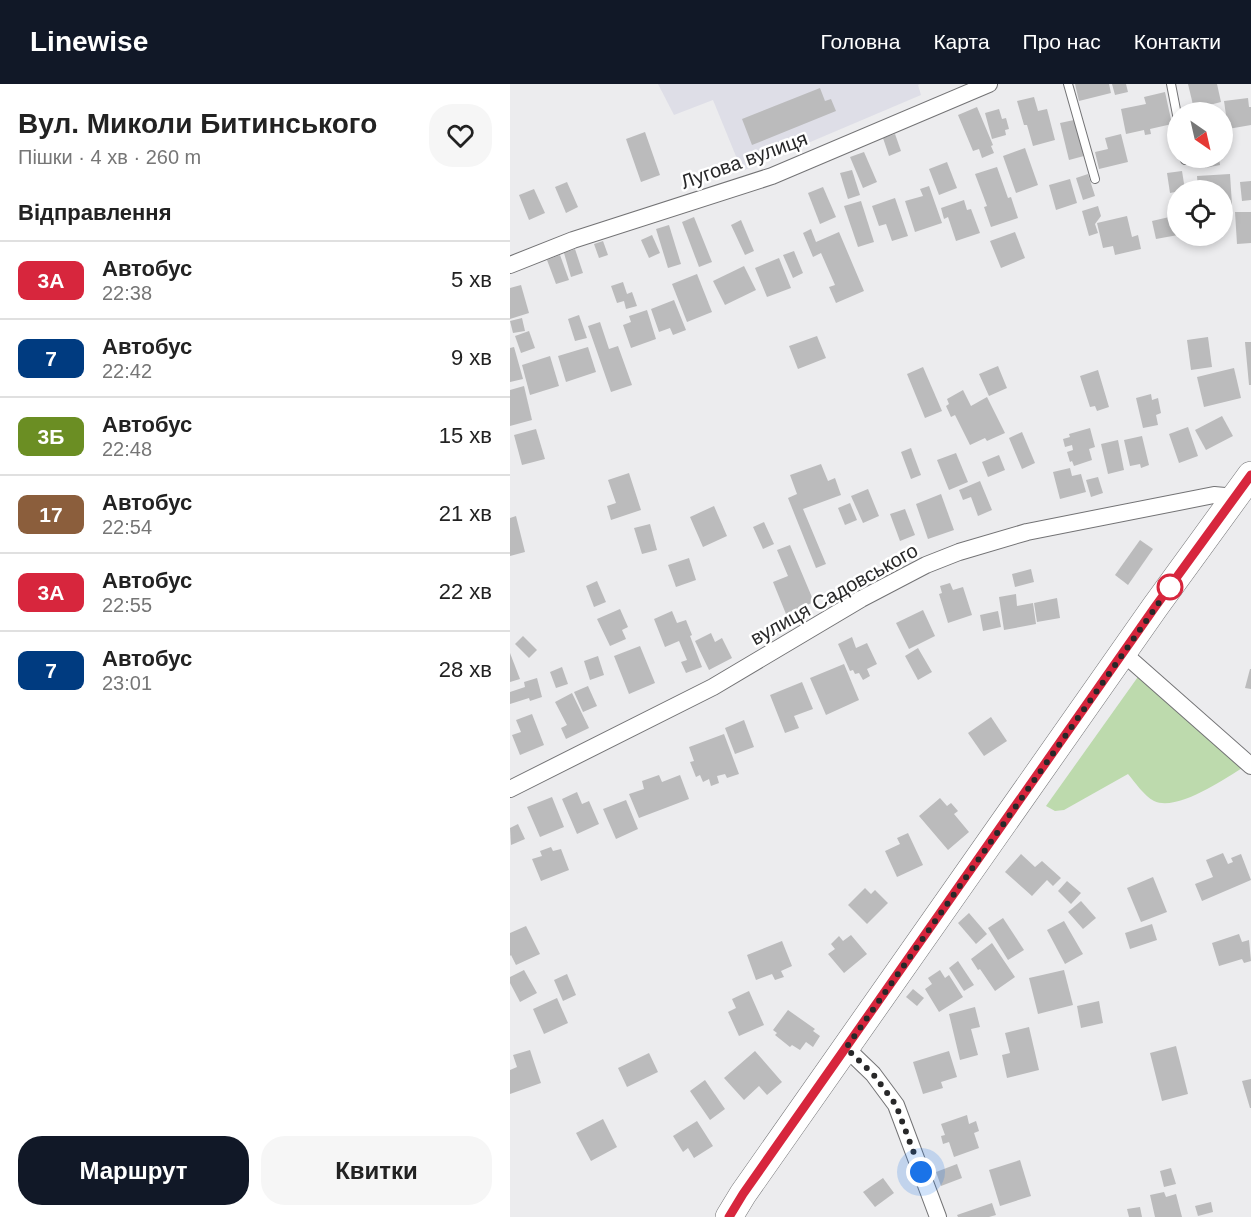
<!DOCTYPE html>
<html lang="uk">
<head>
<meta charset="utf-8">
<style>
	:root { --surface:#fff; --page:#f6f6f6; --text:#222; --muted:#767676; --line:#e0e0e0; --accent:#111827 }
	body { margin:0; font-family:Helvetica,sans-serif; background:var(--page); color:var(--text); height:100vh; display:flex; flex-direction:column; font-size:22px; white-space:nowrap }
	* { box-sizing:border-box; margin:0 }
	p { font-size:20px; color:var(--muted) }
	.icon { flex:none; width:33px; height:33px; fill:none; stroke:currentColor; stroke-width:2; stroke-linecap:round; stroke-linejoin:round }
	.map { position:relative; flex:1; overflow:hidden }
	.sheet { display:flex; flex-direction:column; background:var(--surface); width:510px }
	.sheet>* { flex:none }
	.badge { padding:0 12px; border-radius:9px; font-size:21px; line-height:39px }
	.needle { width:39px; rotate:146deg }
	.buttons { position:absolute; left:657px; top:18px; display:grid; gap:12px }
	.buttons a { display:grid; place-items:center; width:66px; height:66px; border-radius:50%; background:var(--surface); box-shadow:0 3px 9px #0003; font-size:30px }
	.you { position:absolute; width:30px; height:30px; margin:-15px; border:4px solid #fff; border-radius:50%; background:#1a73e8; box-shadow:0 0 0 9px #1a73e833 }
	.map>.badge { position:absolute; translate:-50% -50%; box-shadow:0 0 0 3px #fff }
	h2 { padding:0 18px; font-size:22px; line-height:54px }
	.round { display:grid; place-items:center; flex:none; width:63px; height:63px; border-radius:24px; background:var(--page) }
	.headline { display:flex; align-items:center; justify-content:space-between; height:102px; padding:0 18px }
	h1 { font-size:28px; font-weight:700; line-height:45px }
	.button { display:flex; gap:12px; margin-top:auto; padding:12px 18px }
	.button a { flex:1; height:69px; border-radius:24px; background:var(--accent); color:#fff; font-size:24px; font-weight:700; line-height:69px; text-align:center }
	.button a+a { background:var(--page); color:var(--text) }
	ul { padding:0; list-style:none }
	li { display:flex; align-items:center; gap:18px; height:78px; padding:0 18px; border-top:2px solid var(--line) }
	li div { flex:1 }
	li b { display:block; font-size:22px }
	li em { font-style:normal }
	li .badge { min-width:66px; font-weight:700; text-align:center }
	header { display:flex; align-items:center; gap:36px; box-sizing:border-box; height:84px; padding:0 30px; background:var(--accent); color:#fff }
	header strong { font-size:28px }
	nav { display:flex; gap:33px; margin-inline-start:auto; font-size:21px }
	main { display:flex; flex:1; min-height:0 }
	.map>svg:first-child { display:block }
</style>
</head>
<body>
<header>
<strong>Linewise</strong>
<nav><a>Головна</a><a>Карта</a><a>Про нас</a><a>Контакти</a></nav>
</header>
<main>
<section class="sheet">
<div class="headline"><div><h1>Вул. Миколи Битинського</h1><p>Пішки · 4 хв · 260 m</p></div><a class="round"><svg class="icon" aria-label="heart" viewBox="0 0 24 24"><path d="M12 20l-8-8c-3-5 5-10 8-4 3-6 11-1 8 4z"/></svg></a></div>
<h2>Відправлення</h2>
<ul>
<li><span class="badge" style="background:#d7263d;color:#fff">3А</span><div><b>Автобус</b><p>22:38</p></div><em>5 хв</em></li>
<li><span class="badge" style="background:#003b80;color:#fff">7</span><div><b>Автобус</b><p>22:42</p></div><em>9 хв</em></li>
<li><span class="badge" style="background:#6b8e23;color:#fff">3Б</span><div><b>Автобус</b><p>22:48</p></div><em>15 хв</em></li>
<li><span class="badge" style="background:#8b5e3c;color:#fff">17</span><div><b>Автобус</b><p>22:54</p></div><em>21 хв</em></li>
<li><span class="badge" style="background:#d7263d;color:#fff">3А</span><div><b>Автобус</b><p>22:55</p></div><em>22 хв</em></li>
<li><span class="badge" style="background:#003b80;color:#fff">7</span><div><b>Автобус</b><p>23:01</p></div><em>28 хв</em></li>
</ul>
<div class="button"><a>Маршрут</a><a>Квитки</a></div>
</section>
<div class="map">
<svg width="741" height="1133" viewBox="0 0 741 1133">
	<rect width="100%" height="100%" fill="#ececee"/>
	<polygon fill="#dedee7" points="148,0 410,0 408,1 411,11 232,87 203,16 164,31"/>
	<path fill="#bddaad" d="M630,590L734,683C714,695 667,728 644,717C634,712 625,698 618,690L554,726L545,727L536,722Z"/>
	<g fill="#bbbbbc">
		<polygon points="565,0 599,0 601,9 569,17"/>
		<polygon points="602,0 616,0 618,8 605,11"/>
		<polygon points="678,0 707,0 711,18 684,25"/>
		<polygon points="310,4 315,17 321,15 326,27 242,61 232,35"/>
		<polygon points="655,8 662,40 640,45 641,50 635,51 634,46 616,50 611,25 636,20 634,13"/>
		<polygon points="524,13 528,27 537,25 545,56 523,62 517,41 514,41 507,17"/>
		<polygon points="738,14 739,23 741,23 741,41 718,45 714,17"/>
		<polygon points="467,23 483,61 481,62 484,69 472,74 469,65 463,67 448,31"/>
		<polygon points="489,25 492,35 496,34 499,45 495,46 496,51 482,55 475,29"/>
		<polygon points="564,36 574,72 559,76 550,39"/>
		<polygon points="135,48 150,91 131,98 116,55"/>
		<polygon points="385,50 391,67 379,72 373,54"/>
		<polygon points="611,50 618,78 589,85 585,68 598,65 595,54"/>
		<polygon points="515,64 528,101 506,109 493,72"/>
		<polygon points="354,68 367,98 353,104 340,73"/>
		<polygon points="693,74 709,74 710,81 695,84"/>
		<polygon points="437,78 447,104 429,111 419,85"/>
		<polygon points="487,83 498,114 501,113 508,134 481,143 474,123 477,122 465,90"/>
		<polygon points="342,86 350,111 338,115 330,89"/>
		<polygon points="672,87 675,106 660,109 657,89"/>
		<polygon points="578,90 585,112 573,116 566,94"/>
		<polygon points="720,90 722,121 712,122 712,106 688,106 687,92"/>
		<polygon points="560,95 567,119 546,126 539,101"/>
		<polygon points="741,97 741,116 732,117 730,98"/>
		<polygon points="57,98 68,123 56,129 45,103"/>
		<polygon points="419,102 432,139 405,148 395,117 413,112 410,105"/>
		<polygon points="313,103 326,133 310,140 298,109"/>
		<polygon points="24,105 35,129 19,136 9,111"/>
		<polygon points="385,114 398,152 382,157 376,140 369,142 362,122"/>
		<polygon points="454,116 457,126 461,125 470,149 446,157 438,133 434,135 431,124"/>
		<polygon points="351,117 364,158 348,163 334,122"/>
		<polygon points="588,122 591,132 585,140 588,149 579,152 572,127"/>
		<polygon points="725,128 741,128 741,159 727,160"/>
		<polygon points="668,131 668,151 646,155 642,137"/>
		<polygon points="617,132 622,153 628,151 631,165 605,171 603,162 593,164 587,139"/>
		<polygon points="184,133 202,178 189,183 172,138"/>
		<polygon points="231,136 244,167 235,171 221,141"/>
		<polygon points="159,141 171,180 158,184 146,145"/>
		<polygon points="301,145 306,158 329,148 354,207 326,219 319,203 325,201 311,169 303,173 293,149"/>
		<polygon points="505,148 515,174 491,184 480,157"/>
		<polygon points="142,151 150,169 139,174 131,156"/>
		<polygon points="93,157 98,171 89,174 84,160"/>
		<polygon points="65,165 73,189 61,193 54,169"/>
		<polygon points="284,167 293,189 283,194 273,171"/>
		<polygon points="50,171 59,196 46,200 37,176"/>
		<polygon points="269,174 281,204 257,213 245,184"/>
		<polygon points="234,182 246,206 215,221 203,197"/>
		<polygon points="187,190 202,228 177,238 162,200"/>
		<polygon points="113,198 117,210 122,208 127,222 116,225 114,217 107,219 101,202"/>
		<polygon points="11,201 19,229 0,235 0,204"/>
		<polygon points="164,216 176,246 163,251 160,244 149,248 141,225"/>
		<polygon points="137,226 146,255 121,264 113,241 121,238 119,232"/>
		<polygon points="69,231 77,254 65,257 58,235"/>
		<polygon points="12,234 15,247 3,249 0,237"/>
		<polygon points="90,238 99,265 108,262 122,301 101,308 78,242"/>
		<polygon points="19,247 25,264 11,269 5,252"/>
		<polygon points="307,252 316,274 288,285 279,262"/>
		<polygon points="698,253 702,283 681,286 677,256"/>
		<polygon points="735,258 741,258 741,301 739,301"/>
		<polygon points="4,263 13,295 0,298 0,264"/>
		<polygon points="78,263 86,288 56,298 48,272"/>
		<polygon points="40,272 49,302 20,311 12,281"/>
		<polygon points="488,282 497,304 479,312 469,290"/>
		<polygon points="413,283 432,327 415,334 397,290"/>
		<polygon points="724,284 731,314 694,323 687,293"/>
		<polygon points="588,286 599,323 587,327 585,322 580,323 570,292"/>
		<polygon points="14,302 22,336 0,342 0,306"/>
		<polygon points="453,306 461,322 477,313 495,349 477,357 475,354 460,361 445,331 441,333 436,322 439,320 437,315"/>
		<polygon points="641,310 642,316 648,314 651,329 646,331 648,341 633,344 626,314"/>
		<polygon points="712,332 723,352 696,366 685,346"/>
		<polygon points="678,343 688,372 669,379 659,350"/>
		<polygon points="580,344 585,363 579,365 582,376 564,382 562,377 560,378 557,368 563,366 562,361 555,363 553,355 560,353 559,350"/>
		<polygon points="26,345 35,375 12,381 4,351"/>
		<polygon points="512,348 525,379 512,385 499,354"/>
		<polygon points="632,352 639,381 631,384 630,380 620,382 614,356"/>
		<polygon points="608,356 614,386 598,390 591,360"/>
		<polygon points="401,364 411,391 401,395 391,368"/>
		<polygon points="446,369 458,398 439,406 427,376"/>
		<polygon points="489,371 495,386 478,393 472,378"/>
		<polygon points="311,380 318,397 325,394 331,411 293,425 316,480 306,484 278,414 287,410 280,391"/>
		<polygon points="560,384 562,392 571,390 576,408 550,415 543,388"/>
		<polygon points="119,389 131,426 101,436 97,422 106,419 98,396"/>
		<polygon points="588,393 593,409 581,413 576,396"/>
		<polygon points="470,397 482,426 468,432 461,413 453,416 449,406"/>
		<polygon points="358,405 369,432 353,439 341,412"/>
		<polygon points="431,410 444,446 418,455 406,420"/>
		<polygon points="340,419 347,436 335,441 328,424"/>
		<polygon points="204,422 217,452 193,463 180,433"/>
		<polygon points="395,425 405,451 390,457 380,430"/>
		<polygon points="6,432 15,468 0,472 0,434"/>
		<polygon points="254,438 264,460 253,465 243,443"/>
		<polygon points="140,440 147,466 132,470 124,444"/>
		<polygon points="630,456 643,465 618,501 605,491"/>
		<polygon points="280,461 304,518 276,530 263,498 278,492 267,466"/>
		<polygon points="179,474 186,496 166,503 158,481"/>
		<polygon points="521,485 524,498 505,503 502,490"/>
		<polygon points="87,497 96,518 84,523 76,502"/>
		<polygon points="440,499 443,506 453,503 462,531 438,539 429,510 432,509 430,502"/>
		<polygon points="506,510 507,522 523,519 526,540 494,546 489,513"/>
		<polygon points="547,514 550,534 527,538 524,519"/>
		<polygon points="110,525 118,543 112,546 116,555 100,562 87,535"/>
		<polygon points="413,526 425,552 399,565 386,539"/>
		<polygon points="162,527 167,539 176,536 182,551 180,552 192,583 176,589 171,578 177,576 169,557 155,563 144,535"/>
		<polygon points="488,527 491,543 473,547 470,531"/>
		<polygon points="201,549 205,558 212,554 222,574 199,586 185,557"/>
		<polygon points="13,552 27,566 19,574 5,560"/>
		<polygon points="342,553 346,564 357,559 367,580 357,585 360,592 353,596 349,589 345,590 343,586 340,587 328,560"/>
		<polygon points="130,562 145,599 119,610 104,572"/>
		<polygon points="408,564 422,588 408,596 395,572"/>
		<polygon points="0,569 10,595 0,598"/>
		<polygon points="88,572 94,591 80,596 74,577"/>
		<polygon points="334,580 349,616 316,631 300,594"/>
		<polygon points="52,583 58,600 46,604 40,588"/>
		<polygon points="740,585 741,585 741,605 735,604"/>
		<polygon points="27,594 32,613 20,617 19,614 0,620 0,608 15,603 14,598"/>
		<polygon points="292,598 303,625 284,632 289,644 275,649 260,611"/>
		<polygon points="78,602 87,622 73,628 64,608"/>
		<polygon points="62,609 79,644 56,655 51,644 57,641 45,618"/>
		<polygon points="22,630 34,661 10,671 2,651 11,648 6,636"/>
		<polygon points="481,633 497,657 474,672 458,649"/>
		<polygon points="234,636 244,663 225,670 215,644"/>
		<polygon points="214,650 229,690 217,694 215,690 207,692 209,699 201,702 199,695 193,698 190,691 186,693 180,678 184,677 179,663"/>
		<polygon points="149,691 152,698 170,691 179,715 129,734 119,710 134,705 132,697"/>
		<polygon points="67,708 72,720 79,717 89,740 67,750 52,715"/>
		<polygon points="42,713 54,743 30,753 17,723"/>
		<polygon points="430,714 437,722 441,719 448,727 444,730 459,748 438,766 409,732"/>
		<polygon points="116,716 128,745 106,755 93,725"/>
		<polygon points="8,740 15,755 1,761 0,744"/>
		<polygon points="398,749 413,781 387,793 375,767 390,760 387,754"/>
		<polygon points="41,763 43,767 51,765 59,786 31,797 22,775 32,772 30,767"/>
		<polygon points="713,769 718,780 723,778 721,774 731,770 741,796 692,817 685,800 703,793 696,776"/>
		<polygon points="511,770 525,783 532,777 551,794 543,802 537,796 522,812 495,788"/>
		<polygon points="643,793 657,828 631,838 617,804"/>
		<polygon points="557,797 571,809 561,820 548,807"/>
		<polygon points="355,804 361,810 365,806 378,819 357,840 338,821"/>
		<polygon points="571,817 586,834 573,845 558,828"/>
		<polygon points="459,829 477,850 466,860 448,839"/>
		<polygon points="493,834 514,866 498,876 478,844"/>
		<polygon points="554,837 573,870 555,880 537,846"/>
		<polygon points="642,840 647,856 620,865 615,849"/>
		<polygon points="16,842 30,870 6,881 1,871 0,872 0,849"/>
		<polygon points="729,850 732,858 739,856 741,877 734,879 732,875 709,882 702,859"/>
		<polygon points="341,851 357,870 334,889 318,870 325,865 321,860 329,852 333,857"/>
		<polygon points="272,857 282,882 271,887 274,893 265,896 262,890 246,896 237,871"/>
		<polygon points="482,859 505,893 485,907 470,885 468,886 461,875"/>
		<polygon points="448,877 464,901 454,907 439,884"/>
		<polygon points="14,886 27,909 10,918 0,899 0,893"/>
		<polygon points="430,886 435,894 439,891 453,913 429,928 415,905 422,900 418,894"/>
		<polygon points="554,886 563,921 528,930 519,894"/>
		<polygon points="57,890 66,911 53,917 44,896"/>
		<polygon points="403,905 414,914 407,922 396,913"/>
		<polygon points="239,907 254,941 229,952 218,928 226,924 222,915"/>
		<polygon points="47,914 58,939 34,950 23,925"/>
		<polygon points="589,917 593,939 571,944 567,922"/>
		<polygon points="465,923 470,943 461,945 468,971 450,976 439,930"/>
		<polygon points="278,926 305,945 303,947 310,952 303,963 296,958 290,966 282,961 280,963 265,951 267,949 263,946"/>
		<polygon points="519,943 529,986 497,994 492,971 500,969 495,949"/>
		<polygon points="666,962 678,1010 652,1017 640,969"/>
		<polygon points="20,966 31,999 0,1010 0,986 7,983 3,971"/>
		<polygon points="245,967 272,998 257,1011 249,1002 234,1016 214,994"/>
		<polygon points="439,967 447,993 431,998 433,1004 413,1010 403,978"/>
		<polygon points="139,969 148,988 117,1003 108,984"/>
		<polygon points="741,995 741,1024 740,1024 732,997"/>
		<polygon points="195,996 215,1025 200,1036 180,1007"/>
		<polygon points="457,1031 459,1040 466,1037 469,1047 464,1049 469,1064 444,1073 439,1058 433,1060 431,1052 435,1051 431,1040"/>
		<polygon points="93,1035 107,1063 81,1077 66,1049"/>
		<polygon points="187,1037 203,1062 184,1074 178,1064 173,1068 163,1052"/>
		<polygon points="510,1076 521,1112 490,1122 479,1086"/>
		<polygon points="447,1080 452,1094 431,1102 426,1088"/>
		<polygon points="661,1084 666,1100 654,1103 650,1087"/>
		<polygon points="373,1094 384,1109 365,1123 353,1108"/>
		<polygon points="654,1108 656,1113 666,1110 672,1133 645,1133 640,1111"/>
		<polygon points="701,1118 703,1128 688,1132 685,1122"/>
		<polygon points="482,1119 486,1131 479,1133 448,1133 447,1131"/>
		<polygon points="630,1123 632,1133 619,1133 617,1125"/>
	</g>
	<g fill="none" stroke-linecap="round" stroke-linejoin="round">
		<defs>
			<g id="lane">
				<polyline points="558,0 585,95"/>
				<polyline points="661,0 668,36"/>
				<polyline points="674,74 675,76"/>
			</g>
			<g id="street">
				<polyline points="0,181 63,156 262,92 479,0"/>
				<polyline points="613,569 741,682"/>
				<polyline points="0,705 203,603 351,515 416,481 449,468 517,448 704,411 726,413"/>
				<polyline points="336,964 363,990 386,1021 428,1133"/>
			</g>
			<polyline id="primary" points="219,1133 233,1110 645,523 741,391"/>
		</defs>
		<use href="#lane" stroke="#737375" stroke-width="10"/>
		<use href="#street" stroke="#737375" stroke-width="18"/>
		<use href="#primary" stroke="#737375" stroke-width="28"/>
		<use href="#lane" stroke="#fff" stroke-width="8"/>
		<use href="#street" stroke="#fff" stroke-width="16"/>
		<use href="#primary" stroke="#fff" stroke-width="27"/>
	</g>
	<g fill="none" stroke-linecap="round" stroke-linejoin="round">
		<defs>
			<polyline id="line" points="219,1133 233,1110 645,523 741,391"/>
		</defs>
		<use href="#line" stroke="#fff" stroke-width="14"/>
		<use href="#line" stroke="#d7263d" stroke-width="9"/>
		<polyline stroke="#282829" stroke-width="6" stroke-dasharray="0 10.8" points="411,1088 386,1021 363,990 336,964 660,503"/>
	</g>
	<circle fill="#fff" stroke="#d7263d" stroke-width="3" cx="660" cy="503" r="12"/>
	<g text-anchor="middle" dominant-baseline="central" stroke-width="5" stroke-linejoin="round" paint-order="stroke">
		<g font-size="20" fill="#282829" stroke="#fff">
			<text transform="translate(234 76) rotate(-20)">Лугова вулиця</text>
			<text transform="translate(324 510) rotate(-29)">вулиця Садовського</text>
		</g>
	</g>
</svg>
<div class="buttons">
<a><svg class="needle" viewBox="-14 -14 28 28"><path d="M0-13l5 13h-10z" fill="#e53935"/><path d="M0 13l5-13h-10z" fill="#767676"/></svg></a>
<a><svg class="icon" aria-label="locate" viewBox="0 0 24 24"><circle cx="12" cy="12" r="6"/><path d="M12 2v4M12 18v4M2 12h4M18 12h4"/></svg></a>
</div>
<div class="you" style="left:411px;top:1088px"></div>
</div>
</main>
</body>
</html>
